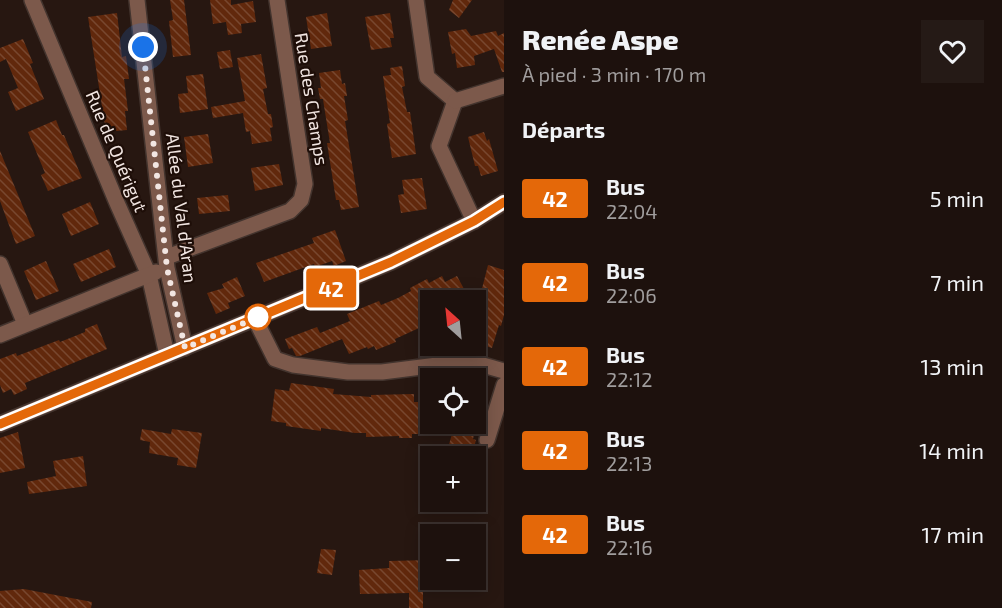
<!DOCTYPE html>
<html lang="fr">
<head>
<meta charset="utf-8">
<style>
	:root { --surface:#1d110d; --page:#251a16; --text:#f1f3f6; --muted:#a09d9d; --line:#3b312e }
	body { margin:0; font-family:"Exo 2",sans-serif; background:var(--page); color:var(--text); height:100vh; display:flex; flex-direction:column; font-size:22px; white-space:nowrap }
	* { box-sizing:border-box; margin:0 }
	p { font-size:20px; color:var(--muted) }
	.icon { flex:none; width:33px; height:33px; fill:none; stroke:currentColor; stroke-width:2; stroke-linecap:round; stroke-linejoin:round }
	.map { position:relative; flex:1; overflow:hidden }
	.panel { display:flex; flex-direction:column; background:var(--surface); width:498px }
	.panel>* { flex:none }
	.badge { padding:0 12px; border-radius:4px; font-size:21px; line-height:39px }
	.needle { width:39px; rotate:333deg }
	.fabs { position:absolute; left:420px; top:290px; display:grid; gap:12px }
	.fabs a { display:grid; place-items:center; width:66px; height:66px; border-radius:0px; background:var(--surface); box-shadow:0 3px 15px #0003,0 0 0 2px var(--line); font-size:30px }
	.you { position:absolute; width:30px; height:30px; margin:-15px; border:4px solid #fff; border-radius:50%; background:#1a73e8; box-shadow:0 0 0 9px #1a73e833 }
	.map>.badge { position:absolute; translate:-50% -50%; box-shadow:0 0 0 3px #fff }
	h2 { padding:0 18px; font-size:22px; line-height:54px }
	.round { display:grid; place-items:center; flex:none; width:63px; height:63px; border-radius:0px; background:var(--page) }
	.head { display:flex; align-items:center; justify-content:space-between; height:102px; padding:0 18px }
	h1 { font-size:28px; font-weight:800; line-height:45px }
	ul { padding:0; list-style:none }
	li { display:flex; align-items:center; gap:18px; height:84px; padding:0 18px }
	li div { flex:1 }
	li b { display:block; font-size:22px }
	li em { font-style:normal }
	li .badge { min-width:66px; font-weight:700; text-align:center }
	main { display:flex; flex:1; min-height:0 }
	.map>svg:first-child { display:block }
</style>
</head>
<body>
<main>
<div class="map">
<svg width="504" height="608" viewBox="0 0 504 608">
	<defs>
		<pattern id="building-back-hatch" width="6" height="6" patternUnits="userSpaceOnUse" patternTransform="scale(1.5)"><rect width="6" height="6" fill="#61280c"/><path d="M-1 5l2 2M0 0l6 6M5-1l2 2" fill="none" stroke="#78472f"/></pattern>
	</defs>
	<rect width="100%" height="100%" fill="#271711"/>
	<g fill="url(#building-back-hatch)">
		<polygon points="170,0 184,0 191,55 173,57 169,21 173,20"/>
		<polygon points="210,0 231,0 231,5 253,1 256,22 241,24 242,33 228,35 226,22 213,24"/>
		<polygon points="453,0 472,0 459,18 449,10"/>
		<polygon points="117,13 122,57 126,56 129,79 124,79 128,111 125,111 127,130 106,132 88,17"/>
		<polygon points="327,13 332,46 311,49 306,17"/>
		<polygon points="390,13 394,38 390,38 392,47 371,50 365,17"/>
		<polygon points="466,29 471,36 496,31 498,36 504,33 504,72 502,72 494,49 474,56 475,65 457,68 455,53 452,54 448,32"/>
		<polygon points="23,39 33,63 30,64 44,99 16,111 8,92 18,88 6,59 0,62 0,48"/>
		<polygon points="230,50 233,67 220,69 217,52"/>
		<polygon points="261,54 267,88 263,89 268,114 271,114 273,127 270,128 272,141 252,144 250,131 246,132 243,113 213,118 211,107 245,101 237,58"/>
		<polygon points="402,66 405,86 402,87 407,112 410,112 416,154 392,158 387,124 390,123 383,76 391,75 390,68"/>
		<polygon points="340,70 342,84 345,83 347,96 344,96 348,120 345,121 359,207 341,210 339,200 336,200 327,143 330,143 324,106 323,99 320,99 318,88 321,88 319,73"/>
		<polygon points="203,74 208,109 180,113 178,94 188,93 186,76"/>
		<polygon points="56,120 62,135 64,135 82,178 48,191 41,175 45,173 28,132"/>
		<polygon points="484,132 487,141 489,139 498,171 481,176 478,166 475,166 468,137"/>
		<polygon points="208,134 213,163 188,167 184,137"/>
		<polygon points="0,151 35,236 16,244 0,201"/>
		<polygon points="279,164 283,185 255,191 251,168"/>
		<polygon points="422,178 427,209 401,213 398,195 404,194 402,180"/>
		<polygon points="228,195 230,211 199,214 197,198"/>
		<polygon points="90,202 99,224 71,236 62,214"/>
		<polygon points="335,230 346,261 334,266 332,261 315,267 314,264 264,282 256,263 314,243 312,238"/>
		<polygon points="109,249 116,267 81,282 73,264"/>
		<polygon points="46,261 59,291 36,300 24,271"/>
		<polygon points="488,265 504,270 504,315 501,326 499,325 492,348 476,343 479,329 476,328 476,312"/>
		<polygon points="442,276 445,282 457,276 470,300 430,300 430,323 395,339 396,342 376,350 374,346 368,349 367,347 349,354 342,339 300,356 296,356 292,348 289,349 285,339 317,327 320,333 350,321 347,314 379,301 381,305 398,298 411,291 410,288 427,279 429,283"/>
		<polygon points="237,277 245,296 228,303 230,308 216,314 207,293 224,288 222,284"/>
		<polygon points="97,324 107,349 25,383 27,389 14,395 11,389 3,393 0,385 0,359 16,353 17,356 59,340 60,342 85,332 85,329"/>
		<polygon points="291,383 334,389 333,394 371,397 371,395 414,394 414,402 428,402 428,419 430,419 430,423 444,423 455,426 455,423 477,423 473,439 476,440 472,455 448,448 452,434 412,434 412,438 399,438 399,436 366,437 366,433 355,433 321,428 321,431 286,426 286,423 271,421 275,389 289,391"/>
		<polygon points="142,429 171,434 172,429 202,433 196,468 177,465 178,458 149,453 150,442 140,440"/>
		<polygon points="18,432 25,468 0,473 0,438"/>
		<polygon points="83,456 87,486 29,494 27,482 56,476 53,461"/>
		<polygon points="321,549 336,550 332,575 317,573"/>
		<polygon points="430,560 430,579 452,579 452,592 423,592 423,608 409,608 409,593 360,594 359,570 389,568 389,561"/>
		<polygon points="24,589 92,602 91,608 0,608 0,591"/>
	</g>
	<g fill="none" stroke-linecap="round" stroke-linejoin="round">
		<defs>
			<g id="minor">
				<polyline points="32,0 117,203 149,275 167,355"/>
				<polyline points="137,0 167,268 185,348"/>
				<polyline points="416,0 427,77 455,101 439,146 474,221"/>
				<polyline points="455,101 504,86"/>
				<polyline points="167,257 290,211 301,200 305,184 277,0"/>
				<polyline points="0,264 25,324"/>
				<polyline points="255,319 275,359 293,365 348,372 382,372 469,361 504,371"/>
				<polyline points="0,335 156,272"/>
				<polyline points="0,424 391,262 474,221 504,202"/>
				<polyline points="487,440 504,385"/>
			</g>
		</defs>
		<use href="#minor" stroke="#43342e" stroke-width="18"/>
		<use href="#minor" stroke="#7c594b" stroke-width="15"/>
	</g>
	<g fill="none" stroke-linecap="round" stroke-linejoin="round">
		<defs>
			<polyline id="line" points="0,424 391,262 474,221 504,202"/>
		</defs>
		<use href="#line" stroke="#fff" stroke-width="14"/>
		<use href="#line" stroke="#e46809" stroke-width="9"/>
		<polyline stroke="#f2e6e2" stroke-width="6" stroke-dasharray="0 10.8" points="143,47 167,268 185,348 258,317"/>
	</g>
	<circle fill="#fff" stroke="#e46809" stroke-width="3" cx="258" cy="317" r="12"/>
	<g text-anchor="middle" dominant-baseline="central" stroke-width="4.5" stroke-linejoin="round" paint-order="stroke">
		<g font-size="18" fill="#f2e6e2" stroke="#1e0e08">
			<text transform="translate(312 99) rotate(81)">Rue des Champs</text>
			<text transform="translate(117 151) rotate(67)">Rue de Quérigut</text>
			<text transform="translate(182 208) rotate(83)">Allée du Val d'Aran</text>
		</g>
	</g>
</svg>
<div class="fabs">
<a><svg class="needle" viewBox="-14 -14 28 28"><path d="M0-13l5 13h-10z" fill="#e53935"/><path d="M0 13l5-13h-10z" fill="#a09d9d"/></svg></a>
<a><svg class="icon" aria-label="locate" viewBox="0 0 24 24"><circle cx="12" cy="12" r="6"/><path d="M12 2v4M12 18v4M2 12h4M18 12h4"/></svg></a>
<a>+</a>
<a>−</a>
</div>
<div class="you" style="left:143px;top:47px"></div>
<b class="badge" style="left:331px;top:288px;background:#e46809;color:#fff">42</b>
</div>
<section class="panel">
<div class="head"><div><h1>Renée Aspe</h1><p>À pied · 3 min · 170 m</p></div><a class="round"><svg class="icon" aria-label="heart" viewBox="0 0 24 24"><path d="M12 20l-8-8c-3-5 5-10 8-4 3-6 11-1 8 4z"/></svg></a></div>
<h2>Départs</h2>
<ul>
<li><span class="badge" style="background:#e46809;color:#fff">42</span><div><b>Bus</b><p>22:04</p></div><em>5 min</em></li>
<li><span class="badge" style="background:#e46809;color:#fff">42</span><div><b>Bus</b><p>22:06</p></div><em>7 min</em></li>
<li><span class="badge" style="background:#e46809;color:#fff">42</span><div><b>Bus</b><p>22:12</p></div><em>13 min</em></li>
<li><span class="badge" style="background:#e46809;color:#fff">42</span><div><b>Bus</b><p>22:13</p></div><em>14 min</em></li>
<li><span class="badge" style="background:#e46809;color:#fff">42</span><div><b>Bus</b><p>22:16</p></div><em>17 min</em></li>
</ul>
</section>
</main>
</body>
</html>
